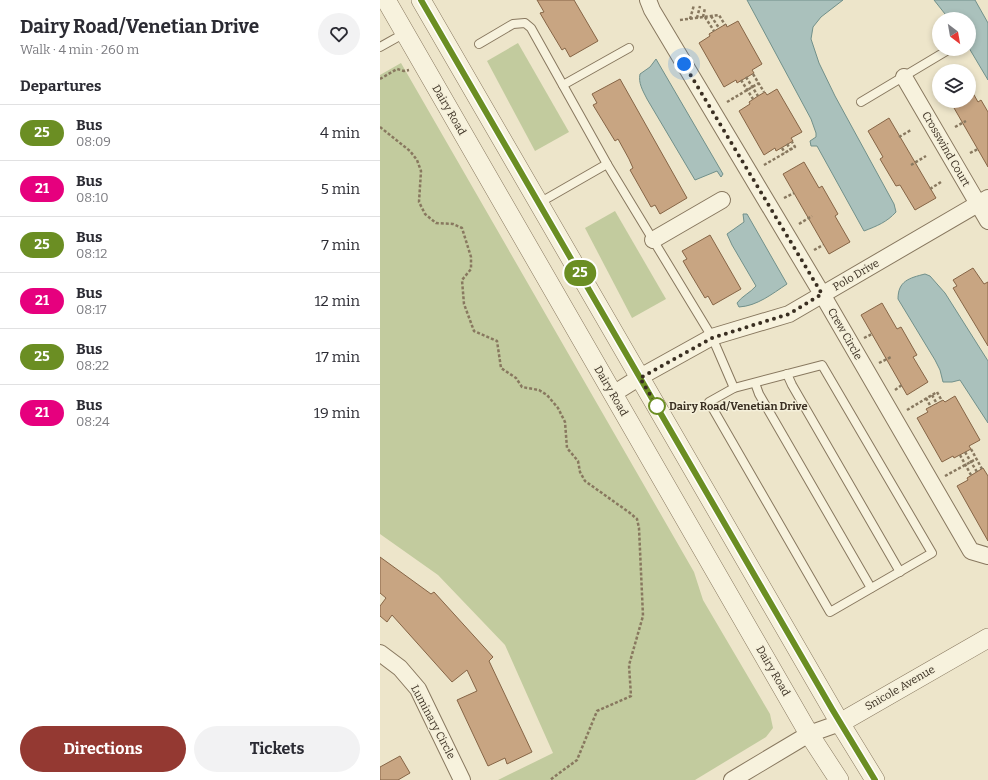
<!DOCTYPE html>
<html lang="en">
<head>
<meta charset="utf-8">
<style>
	:root { --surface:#fff; --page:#f2f2f3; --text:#2b2b33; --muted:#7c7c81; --line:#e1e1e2; --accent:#943932 }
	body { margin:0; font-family:Bitter,serif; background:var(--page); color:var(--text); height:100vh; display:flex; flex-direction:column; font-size:15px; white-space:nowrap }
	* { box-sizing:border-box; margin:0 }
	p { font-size:13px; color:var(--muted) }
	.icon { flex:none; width:22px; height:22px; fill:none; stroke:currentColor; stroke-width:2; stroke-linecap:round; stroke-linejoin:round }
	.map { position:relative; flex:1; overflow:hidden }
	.sheet { display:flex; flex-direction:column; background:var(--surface); width:380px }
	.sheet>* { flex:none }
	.badge { padding:0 8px; border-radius:13px; font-size:14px; line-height:26px }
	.needle { width:26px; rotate:149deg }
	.fabs { position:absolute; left:552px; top:12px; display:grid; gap:8px }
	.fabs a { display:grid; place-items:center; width:44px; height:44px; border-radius:50%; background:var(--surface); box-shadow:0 2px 6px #0003; font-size:20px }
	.you { position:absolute; width:20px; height:20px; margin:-10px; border:3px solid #fff; border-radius:50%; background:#1a73e8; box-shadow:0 0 0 6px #1a73e833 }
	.map>.badge { position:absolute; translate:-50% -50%; box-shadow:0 0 0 2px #fff }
	h2 { padding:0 20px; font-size:15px; line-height:36px }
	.round { display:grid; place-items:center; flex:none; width:42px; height:42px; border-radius:21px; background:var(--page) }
	.overview { display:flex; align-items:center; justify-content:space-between; height:68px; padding:0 20px }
	h1 { font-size:19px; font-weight:700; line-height:30px }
	.cta { display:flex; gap:8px; margin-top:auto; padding:8px 20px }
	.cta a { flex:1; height:46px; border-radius:24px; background:var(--accent); color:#fff; font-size:16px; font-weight:700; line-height:46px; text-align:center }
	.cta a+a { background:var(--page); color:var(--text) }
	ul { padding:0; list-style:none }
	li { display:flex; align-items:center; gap:12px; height:56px; padding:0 20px; border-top:1px solid var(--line) }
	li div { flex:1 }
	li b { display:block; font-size:15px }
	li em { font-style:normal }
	li .badge { min-width:44px; font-weight:700; text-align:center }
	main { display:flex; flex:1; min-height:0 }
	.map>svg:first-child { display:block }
</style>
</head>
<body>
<main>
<section class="sheet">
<div class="overview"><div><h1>Dairy Road/Venetian Drive</h1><p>Walk · 4 min · 260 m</p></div><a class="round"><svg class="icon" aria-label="heart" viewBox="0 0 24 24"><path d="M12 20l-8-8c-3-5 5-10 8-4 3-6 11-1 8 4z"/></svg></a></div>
<h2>Departures</h2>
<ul>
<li><span class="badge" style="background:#6b8e23;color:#fff">25</span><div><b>Bus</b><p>08:09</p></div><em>4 min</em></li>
<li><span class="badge" style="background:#e6007e;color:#fff">21</span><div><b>Bus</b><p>08:10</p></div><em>5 min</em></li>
<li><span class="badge" style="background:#6b8e23;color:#fff">25</span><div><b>Bus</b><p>08:12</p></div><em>7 min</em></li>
<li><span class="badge" style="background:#e6007e;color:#fff">21</span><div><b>Bus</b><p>08:17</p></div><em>12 min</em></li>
<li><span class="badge" style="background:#6b8e23;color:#fff">25</span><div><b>Bus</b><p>08:22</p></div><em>17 min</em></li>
<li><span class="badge" style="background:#e6007e;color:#fff">21</span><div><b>Bus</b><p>08:24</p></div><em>19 min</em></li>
</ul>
<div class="cta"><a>Directions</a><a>Tickets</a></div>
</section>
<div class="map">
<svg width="608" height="780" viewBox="0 0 608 780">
	<rect width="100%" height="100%" fill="#ede5ca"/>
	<g fill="#c2cb9e">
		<polygon points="138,43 189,132 155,151 107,61"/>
		<polygon points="21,63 314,572 323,600 390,714 393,728 386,737 315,780 118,780 173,753 125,645 58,575 0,534 0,75"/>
		<polygon points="235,211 286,299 252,318 205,228"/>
	</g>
	<g fill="#aac1bc" stroke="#71908a">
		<path d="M367,0H463L441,17L433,27L431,39L439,63L455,96L514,204L516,212C507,222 497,226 484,231L437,146H431L430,141L436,137V133L431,119Z"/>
		<polygon points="554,0 595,0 608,23 608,80 589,48 589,19 569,19"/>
		<path d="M276,59L343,174L341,177L337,171L315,180L267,99C263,91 258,83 260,74L270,67Z"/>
		<path d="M363,214H367L407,284C392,294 377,306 359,307L357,303C362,296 370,293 376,286L352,245L347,234L364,222Z"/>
		<path d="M545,274L550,276L565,293L608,361V423L580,380L572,382H563L560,370L555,360L518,299C518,281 529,278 545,274Z"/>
	</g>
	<g fill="#c8a582" stroke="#866546">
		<polygon points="157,0 194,0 218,41 190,57 185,48 182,50 167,25 160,13 164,12"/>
		<polygon points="358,21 382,64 372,70 374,73 357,83 356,80 344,87 319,43 330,36 329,34 346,24 347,27"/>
		<polygon points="240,79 307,198 280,214 275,205 271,207 250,170 253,168 249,159 238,139 235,141 213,105 217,103 212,94"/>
		<polygon points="589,86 598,102 601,100 608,112 608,167 570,101 589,101"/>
		<polygon points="397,89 422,132 411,138 413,141 396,151 395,148 384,155 359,111 370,104 369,102 378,96 385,92 387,95"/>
		<polygon points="509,118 556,198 535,210 520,185 516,186 500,159 503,157 488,131"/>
		<polygon points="424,162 439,188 442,186 458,214 455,216 470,242 449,254 403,174"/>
		<polygon points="330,235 361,289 333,305 328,296 325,298 310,273 303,261 307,259 302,251"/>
		<polygon points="593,268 604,284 608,282 608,346 573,288 577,286 573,280"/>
		<polygon points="502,303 517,329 521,327 537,355 533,357 548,382 527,395 481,315"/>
		<polygon points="575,396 600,440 589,446 591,449 574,458 573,456 562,462 537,418 548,412 546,409 563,400 565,402"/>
		<polygon points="603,468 608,476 608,541 577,486 588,480 587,478"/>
		<polygon points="0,557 51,594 54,592 113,657 109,661 152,752 127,764 125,758 108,766 77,700 97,691 87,670 72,682 12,615 7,622 0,616 0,606 6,598 0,593"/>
		<polygon points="20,756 30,773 18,780 0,780 0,767"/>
	</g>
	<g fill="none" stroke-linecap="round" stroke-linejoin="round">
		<defs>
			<g id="service">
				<polyline points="99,44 133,24 145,23 151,28 227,164"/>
				<polyline points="0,47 25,33"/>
				<polyline points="183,85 249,48"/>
				<polyline points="481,102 568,50"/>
				<polyline points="159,203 227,164 332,337 354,388"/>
				<polygon points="442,365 552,553 450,612 329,402 354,388"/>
				<polyline points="407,374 412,385 520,572"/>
				<polyline points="375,383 379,394 491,588"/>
			</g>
			<g id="minor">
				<polyline points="268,0 272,10 442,294 591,551 608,556"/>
				<polyline points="524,77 608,221"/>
				<polyline points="273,240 342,200"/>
				<polyline points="233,394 260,377 332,337 409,314 608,198"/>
				<polyline points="0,653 20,668 38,689 82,780"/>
				<polyline points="352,780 429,734 460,723"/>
			</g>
			<g id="tertiary">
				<polyline points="6,0 429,734 459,780"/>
				<polyline points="41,0 460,723 495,780"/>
				<polyline points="460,723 608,638"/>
			</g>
		</defs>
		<use href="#service" stroke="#88785f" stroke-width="10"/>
		<use href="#minor" stroke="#88785f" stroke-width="18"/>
		<use href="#tertiary" stroke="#88785f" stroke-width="20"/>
		<g stroke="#88785f" stroke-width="2.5" stroke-dasharray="3 2" stroke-linecap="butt">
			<polyline points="331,16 339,28"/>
			<polyline points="323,17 325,8"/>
			<polyline points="325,17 334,31"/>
			<polyline points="317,18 320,6"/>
			<polyline points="310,19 314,5"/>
			<polyline points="300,20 339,15 345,25"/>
			<polyline points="373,74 384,92"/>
			<polyline points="366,77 378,96"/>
			<polyline points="0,79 17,69 24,71 29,70"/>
			<polyline points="361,80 373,99"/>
			<polyline points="560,101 561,101"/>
			<polyline points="347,102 379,83"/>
			<polyline points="0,127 30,151 37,160 41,171 39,202 45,214 56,223 73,224 82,228 91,257 91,269 82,280 84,304 94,331 117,341 121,368 136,378 142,387 159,390 167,395 178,408 185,422 187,448 198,461 200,472 205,481 250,513 257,519 259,528 263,616 249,665 251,696 217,711 197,760 170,780"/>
			<polyline points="575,127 586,121"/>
			<polyline points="519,137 531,130"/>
			<polyline points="407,144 411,150"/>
			<polyline points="402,148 405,153"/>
			<polyline points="590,153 598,149"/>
			<polyline points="384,165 415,147 412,142"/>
			<polyline points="531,165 546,156"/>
			<polyline points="550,189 561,182"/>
			<polyline points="404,198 414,193"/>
			<polyline points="419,224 432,216"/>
			<polyline points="434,250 443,245"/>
			<polyline points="484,338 492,334"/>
			<polyline points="499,363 511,357"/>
			<polyline points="515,390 522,385"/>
			<polyline points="552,395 557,404"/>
			<polyline points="546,398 551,407"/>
			<polyline points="527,410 557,392 562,401"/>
			<polyline points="591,449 602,469"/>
			<polyline points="585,452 597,472"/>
			<polyline points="580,455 591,475"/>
			<polyline points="565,476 596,459"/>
		</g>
		<use href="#service" stroke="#f7f2dd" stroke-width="8"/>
		<use href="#minor" stroke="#f7f2dd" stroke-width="16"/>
		<use href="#tertiary" stroke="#f7f2dd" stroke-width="19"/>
	</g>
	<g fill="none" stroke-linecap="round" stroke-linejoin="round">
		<defs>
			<polyline id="line" points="41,0 452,709 495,780"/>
		</defs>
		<use href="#line" stroke="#fff" stroke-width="9"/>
		<use href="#line" stroke="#6b8e23" stroke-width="6"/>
		<polyline stroke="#3a2f22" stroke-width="4" stroke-dasharray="0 7.2" points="277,406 260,378 332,338 409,314 442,294 304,64"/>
	</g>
	<circle fill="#fff" stroke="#6b8e23" stroke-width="2" cx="277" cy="406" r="8"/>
	<g text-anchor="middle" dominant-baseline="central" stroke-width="3" stroke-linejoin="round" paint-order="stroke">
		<g font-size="11" fill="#3a2f22" stroke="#f4efd9">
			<text transform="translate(69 110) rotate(60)">Dairy Road</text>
			<text transform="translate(566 149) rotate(60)">Crosswind Court</text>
			<text transform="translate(476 275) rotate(-30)">Polo Drive</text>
			<text transform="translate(465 334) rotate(60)">Crew Circle</text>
			<text transform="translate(231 391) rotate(60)">Dairy Road</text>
			<text transform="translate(393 671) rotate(60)">Dairy Road</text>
			<text transform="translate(520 688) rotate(-30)">Snicole Avenue</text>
			<text transform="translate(53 722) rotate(62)">Luminary Circle</text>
		</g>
		<g font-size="11" font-weight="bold" fill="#3a2f22" stroke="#f4efd9" text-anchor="start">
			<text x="289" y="406">Dairy Road/Venetian Drive</text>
		</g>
	</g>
</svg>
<div class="fabs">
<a><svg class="needle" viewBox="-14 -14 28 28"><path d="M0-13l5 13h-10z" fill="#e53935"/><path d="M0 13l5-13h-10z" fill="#7c7c81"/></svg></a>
<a><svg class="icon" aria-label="layers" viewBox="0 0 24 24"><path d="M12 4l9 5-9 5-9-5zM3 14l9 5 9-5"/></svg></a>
</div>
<div class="you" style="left:304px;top:64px"></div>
<b class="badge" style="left:200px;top:273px;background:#6b8e23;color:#fff">25</b>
</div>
</main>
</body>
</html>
